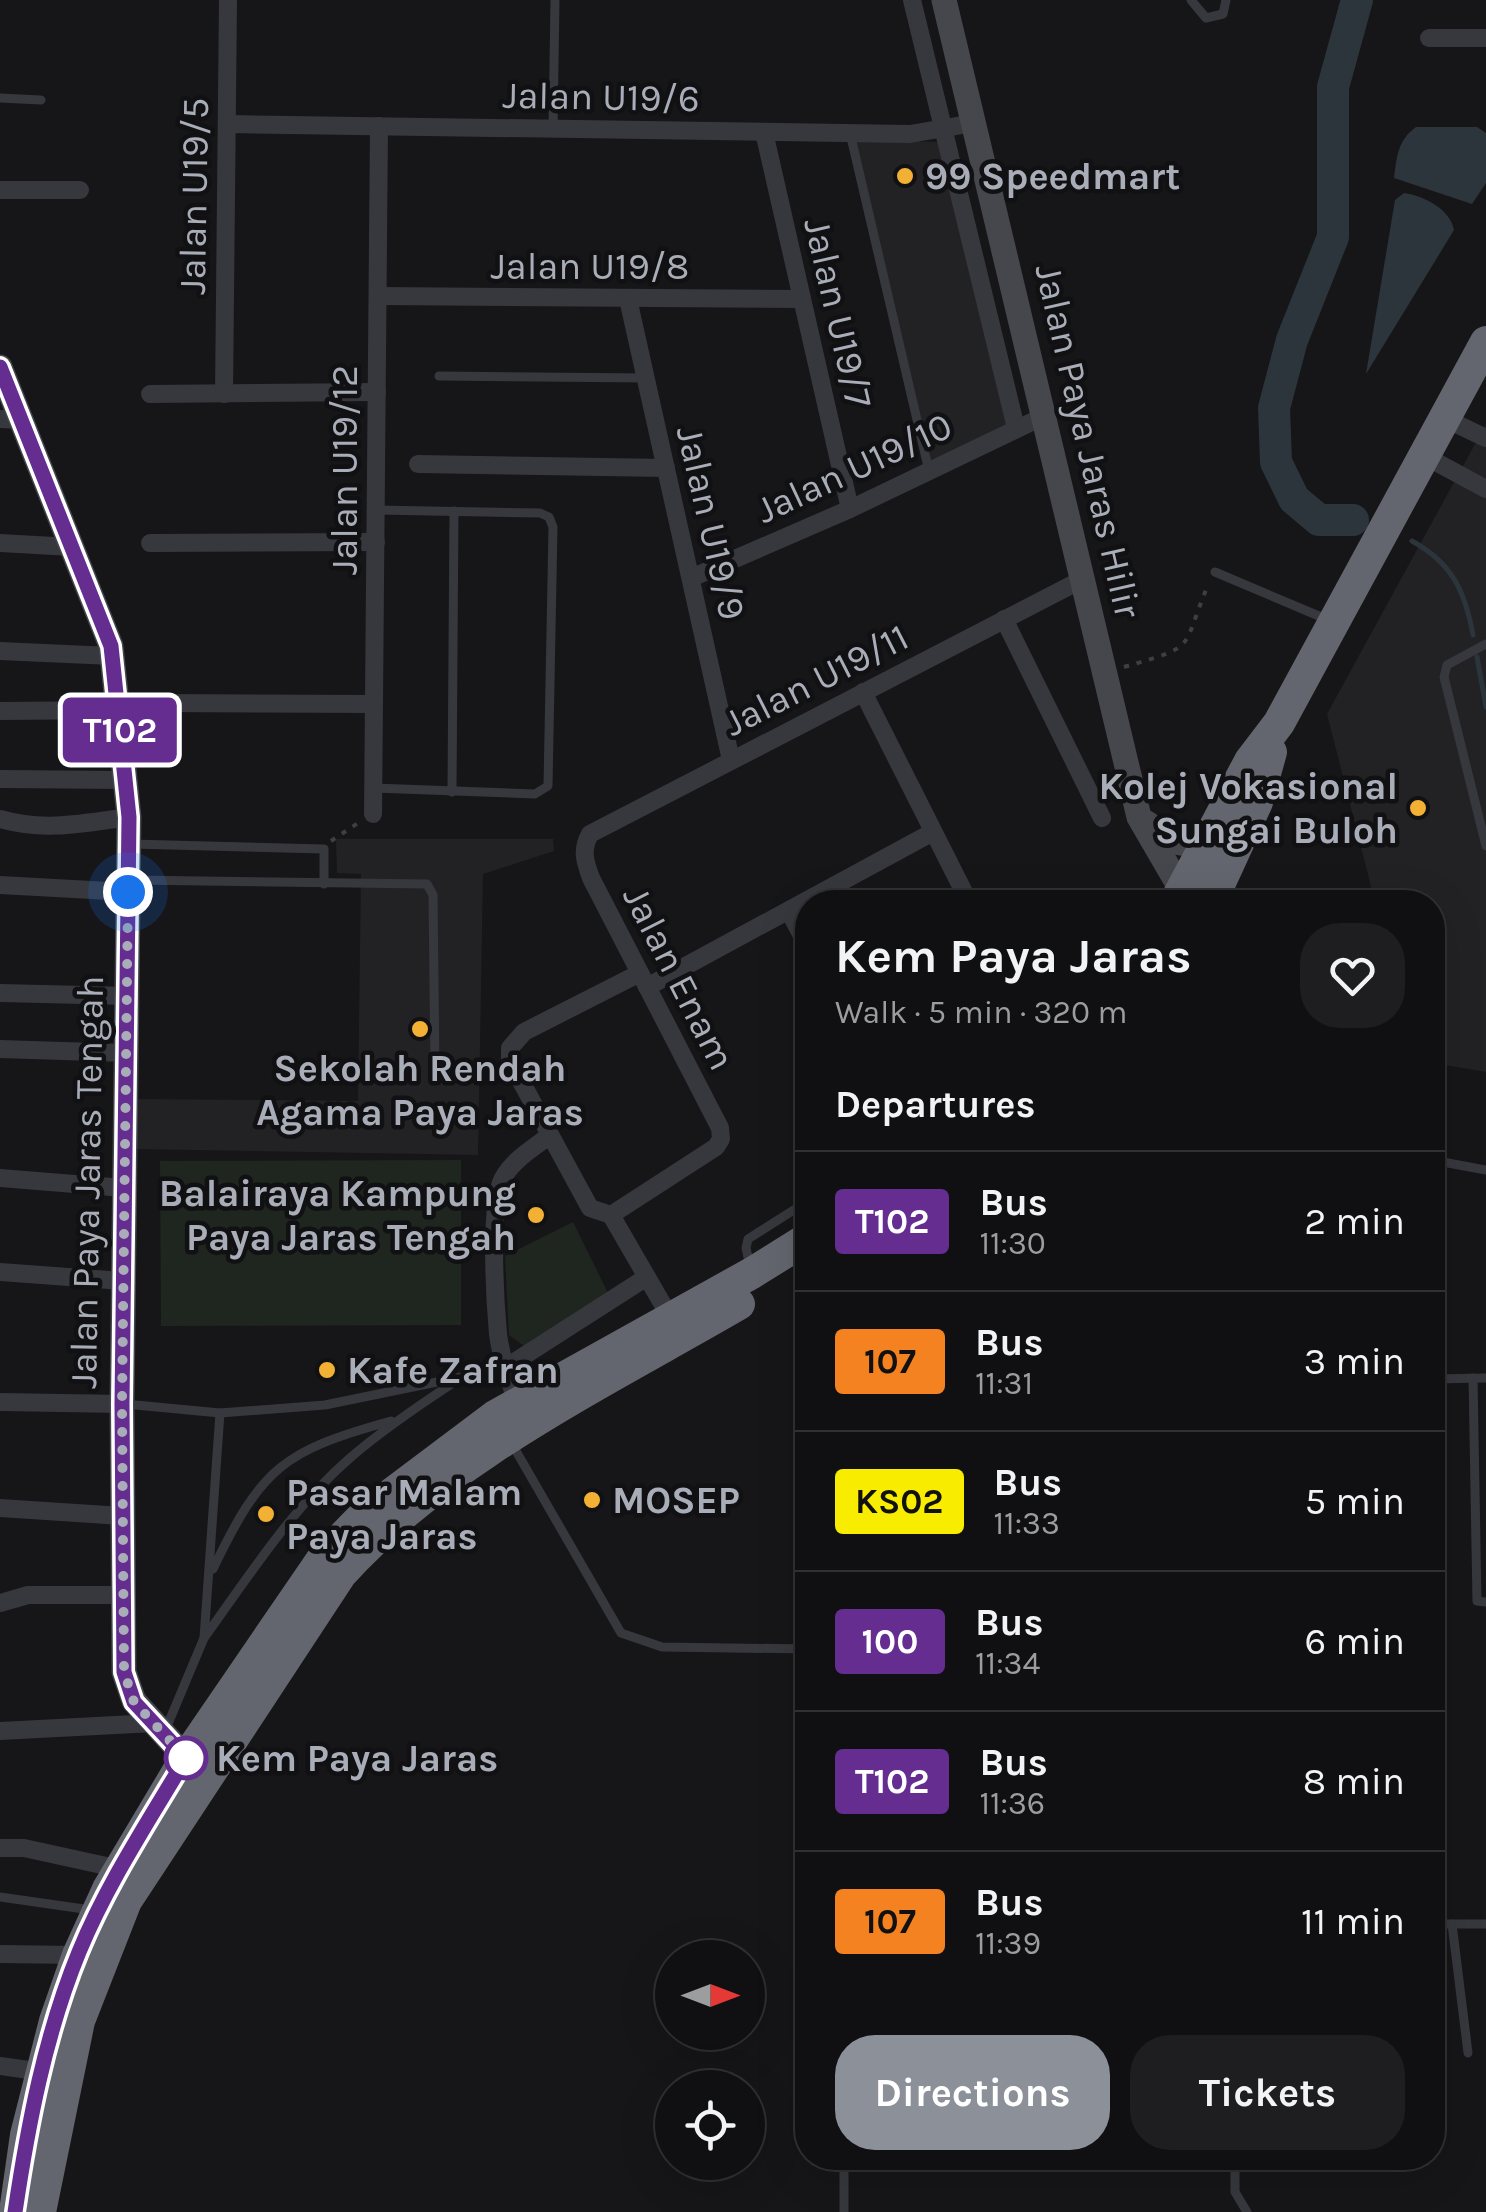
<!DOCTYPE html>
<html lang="en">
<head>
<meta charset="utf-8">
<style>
	:root { --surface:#101012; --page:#1e1e20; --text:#f1f3f6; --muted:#9c9d9f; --line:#303032; --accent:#8c9099 }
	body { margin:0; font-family:Karla,sans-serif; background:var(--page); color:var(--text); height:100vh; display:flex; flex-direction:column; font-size:38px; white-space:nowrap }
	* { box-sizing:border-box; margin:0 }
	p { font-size:32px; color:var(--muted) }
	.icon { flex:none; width:55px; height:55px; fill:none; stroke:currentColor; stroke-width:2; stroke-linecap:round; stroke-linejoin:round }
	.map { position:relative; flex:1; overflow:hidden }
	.side { position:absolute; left:795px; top:890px; width:650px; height:1280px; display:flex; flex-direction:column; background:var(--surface); border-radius:40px; box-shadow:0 10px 40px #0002,0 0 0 2px var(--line) }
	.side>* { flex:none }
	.badge { padding:0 20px; border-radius:8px; font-size:35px; line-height:65px }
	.needle { width:65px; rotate:90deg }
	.buttons { position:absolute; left:655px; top:1940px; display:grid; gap:20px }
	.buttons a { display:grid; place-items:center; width:110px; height:110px; border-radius:50%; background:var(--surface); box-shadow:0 10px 40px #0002,0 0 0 2px var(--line); font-size:50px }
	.you { position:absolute; width:50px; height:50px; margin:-25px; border:8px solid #fff; border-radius:50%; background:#1a73e8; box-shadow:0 0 0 15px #1a73e833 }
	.map>.badge { position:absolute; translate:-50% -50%; box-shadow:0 0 0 5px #fff }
	h2 { padding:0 40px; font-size:38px; line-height:90px }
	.round { display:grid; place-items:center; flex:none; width:105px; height:105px; border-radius:40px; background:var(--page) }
	.headline { display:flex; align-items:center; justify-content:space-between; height:170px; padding:0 40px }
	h1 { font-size:48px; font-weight:700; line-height:75px }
	.action { display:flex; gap:20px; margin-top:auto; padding:20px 40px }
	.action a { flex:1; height:115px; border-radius:40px; background:var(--accent); color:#fff; font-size:40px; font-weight:700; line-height:115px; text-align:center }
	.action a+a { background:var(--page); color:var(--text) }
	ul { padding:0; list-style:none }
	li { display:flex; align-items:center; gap:30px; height:140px; padding:0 40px; border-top:2px solid var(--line) }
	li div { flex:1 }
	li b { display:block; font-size:38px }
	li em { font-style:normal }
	li .badge { min-width:110px; font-weight:700; text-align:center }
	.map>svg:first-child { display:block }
</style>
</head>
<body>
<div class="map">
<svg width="1486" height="2212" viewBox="0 0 1486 2212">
	<rect width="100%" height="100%" fill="#161618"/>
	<g fill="#222225">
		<polygon points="855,140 941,142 1008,425 931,462"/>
		<polygon points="1486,424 1486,1072 1433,1063 1432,902 1375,902 1327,714"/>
		<polygon points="336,839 553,839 554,851 483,874 478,1155 135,1149 135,1099 358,1101 361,874 337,873"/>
	</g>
	<g fill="#1e261f">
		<polygon points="461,1160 461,1325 161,1326 160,1161"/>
		<polygon points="573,1222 609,1295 524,1346 509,1335 505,1256"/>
	</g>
	<g fill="#2c353c">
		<path d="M1477,127L1486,133V183L1472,204L1394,178C1397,157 1397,141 1416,127Z"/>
		<path d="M1404,193C1424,196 1450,209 1454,230L1366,374L1395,200Z"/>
	</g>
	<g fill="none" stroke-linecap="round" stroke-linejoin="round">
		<g stroke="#2c353c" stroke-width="5">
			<path d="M1412,541C1452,563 1465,591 1473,635"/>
			<polyline points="1477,657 1486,707"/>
		</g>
		<polyline stroke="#2c353c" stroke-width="32" points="1353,520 1319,520 1294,499 1276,462 1274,408 1292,340 1333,237 1333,87 1357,0"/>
		<g stroke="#3d3f44" stroke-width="4" stroke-dasharray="5 8" stroke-linecap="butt">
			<path d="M1124,667C1199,645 1180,652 1208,585"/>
			<polyline points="331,841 361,821"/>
		</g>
		<g stroke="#37383d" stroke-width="9">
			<polyline points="1191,0 1206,18 1223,14 1226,0"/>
			<polyline points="0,98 41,100"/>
			<polyline points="553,129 555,0"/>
			<polyline points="850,133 929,471"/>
			<polyline points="439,376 646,378"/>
			<polyline points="1215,572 1326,619"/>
			<polyline points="1486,644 1447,665 1444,677 1486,846"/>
			<polyline points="374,788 535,794 548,786 553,527 549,517 540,513 376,510"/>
			<polyline points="452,792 454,511"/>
			<polyline points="131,844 324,849 324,884"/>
			<polyline points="131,880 427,884 433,895 435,1073"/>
			<polyline points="1432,1160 1486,1170"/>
			<polyline points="750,1266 746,1248 748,1239 808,1201"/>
			<polyline points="1473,1378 1477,1601 1486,1602"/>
			<polyline points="1432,1379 1486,1378"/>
			<polyline points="125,1404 220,1413 325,1405 505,1368"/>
			<polyline points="512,1444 621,1633 662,1647 808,1649"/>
			<path d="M213,1569C262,1467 283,1451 391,1421"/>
			<path d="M204,1638C249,1576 292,1508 350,1458C381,1431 415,1408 450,1385"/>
			<polyline points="165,1731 204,1638 220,1413"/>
			<polyline points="0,1897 91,1910"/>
			<polyline points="1432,1924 1486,1924"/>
			<polyline points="1452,1924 1468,2053"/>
			<polyline points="844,2158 844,2212"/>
			<polyline points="1235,2158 1235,2192 1247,2212"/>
		</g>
		<g stroke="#37383d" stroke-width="18">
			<polyline points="912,0 1016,428"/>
			<polyline points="1429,38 1486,38"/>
			<polyline points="227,124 910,134 974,123"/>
			<polyline points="764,132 850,509"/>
			<polyline points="0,190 80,190"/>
			<polyline points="378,296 802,299"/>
			<polyline points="628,299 731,760"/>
			<polyline points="150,394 377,392"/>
			<polyline points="224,394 228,0"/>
			<polyline points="1444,418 1486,438"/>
			<polyline points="0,419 21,420"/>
			<polyline points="1423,455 1486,489"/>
			<polyline points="418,464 666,468"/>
			<polyline points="0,543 72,547"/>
			<polyline points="150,543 376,542"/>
			<polyline points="691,578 850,509 1044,416"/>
			<polyline points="1004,619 1102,818"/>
			<polyline points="0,651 112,656"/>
			<polyline points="863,692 969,902"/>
			<polyline points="154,703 374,704"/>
			<polyline points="0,711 118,710"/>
			<polyline points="0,779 125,780"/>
			<polyline points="373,814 379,126"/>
			<path d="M0,819C44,832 85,823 129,817"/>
			<polyline points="0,885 128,892"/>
			<polyline points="789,911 808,947"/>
			<polyline points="640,973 524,1032 510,1048 510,1061 590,1208 611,1215 670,1317"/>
			<polyline points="647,987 933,832"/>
			<polyline points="0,993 127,996"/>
			<polyline points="0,1049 126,1053"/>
			<polyline points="0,1178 124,1188"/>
			<path d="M611,1215L716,1147L721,1139L720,1128L591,878C585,862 581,850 590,834L1083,579"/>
			<polyline points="0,1272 123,1281"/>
			<polyline points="505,1368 647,1277"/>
			<polyline points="0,1402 122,1404"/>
			<path d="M517,1402C509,1380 501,1358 498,1334C495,1301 489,1205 503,1178C513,1160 533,1148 549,1136"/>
			<polyline points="0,1508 122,1516"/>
			<polyline points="0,1603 28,1595 123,1595"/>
			<polyline points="0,1731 154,1723"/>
			<polyline points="0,1848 24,1848 120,1869"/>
			<polyline points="0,1954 78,1955"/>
			<polyline points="0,2066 43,2072"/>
		</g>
		<g stroke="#45474d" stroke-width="25">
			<polyline points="944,0 1139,817 1182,891"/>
			<polyline points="0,367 111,646 129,817 122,1404 124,1672 134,1701 186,1758"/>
			<path d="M1147,823C1175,847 1186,851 1215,827"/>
		</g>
		<g stroke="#63666e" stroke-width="32">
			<polyline points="1175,902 1250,761 1279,723 1486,342"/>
			<polyline points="1211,902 1257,802 1271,752"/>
			<polyline points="15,2212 26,2135 55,2021 78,1955 108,1889 186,1758 325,1555 366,1513 495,1416 752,1273 808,1238"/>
			<path d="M40,2212L79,2021L126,1901L341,1574C446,1458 605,1382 739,1304"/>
		</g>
	</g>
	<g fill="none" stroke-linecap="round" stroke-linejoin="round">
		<defs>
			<path id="line" d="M0,367L111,646L129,817L122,1404L124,1672L134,1702L186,1758C148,1822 107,1884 79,1952C45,2035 28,2125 15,2212"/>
		</defs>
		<use href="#line" stroke="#fff" stroke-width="22"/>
		<use href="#line" stroke="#662d91" stroke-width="15"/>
		<polyline stroke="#a8adb8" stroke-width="10" stroke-dasharray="0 18" points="128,892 122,1404 124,1672 134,1702 186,1758"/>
	</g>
	<g fill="#f2b134" stroke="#111113" stroke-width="4">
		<circle cx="905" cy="176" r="10"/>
		<circle cx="1418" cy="808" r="10"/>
		<circle cx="420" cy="1029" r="10"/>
		<circle cx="536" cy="1215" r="10"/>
		<circle cx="327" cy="1370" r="10"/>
		<circle cx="592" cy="1500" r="10"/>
		<circle cx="266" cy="1514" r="10"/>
	</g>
	<circle fill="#fff" stroke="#662d91" stroke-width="5" cx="186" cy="1758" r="20"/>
	<g text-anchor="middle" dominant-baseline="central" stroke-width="9" stroke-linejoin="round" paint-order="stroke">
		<g font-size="38" fill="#a8adb8" stroke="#111113">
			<text transform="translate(601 97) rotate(1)">Jalan U19/6</text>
			<text transform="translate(194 196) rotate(-89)">Jalan U19/5</text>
			<text x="590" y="266">Jalan U19/8</text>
			<text transform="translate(838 313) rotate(77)">Jalan U19/7</text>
			<text transform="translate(1088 441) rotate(77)">Jalan Paya Jaras Hilir</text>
			<text transform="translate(854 468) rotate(-25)">Jalan U19/10</text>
			<text transform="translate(344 470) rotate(-90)">Jalan U19/12</text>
			<text transform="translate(711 523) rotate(77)">Jalan U19/9</text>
			<text transform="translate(816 680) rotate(-27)">Jalan U19/11</text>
			<text transform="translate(679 978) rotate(63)">Jalan Enam</text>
			<text transform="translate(87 1182) rotate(-89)">Jalan Paya Jaras Tengah</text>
		</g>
		<g font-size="38" font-weight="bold" fill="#a8adb8" stroke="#111113" text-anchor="start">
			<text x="925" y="176">99 Speedmart</text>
			<text x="1398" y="786" text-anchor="end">Kolej Vokasional<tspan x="1398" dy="44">Sungai Buloh</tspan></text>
			<text x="420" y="1068" text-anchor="middle">Sekolah Rendah<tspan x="420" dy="44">Agama Paya Jaras</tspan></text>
			<text x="516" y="1193" text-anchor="end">Balairaya Kampung<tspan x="516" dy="44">Paya Jaras Tengah</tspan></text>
			<text x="347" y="1370">Kafe Zafran</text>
			<text x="286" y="1492">Pasar Malam<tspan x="286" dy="44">Paya Jaras</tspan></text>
			<text x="612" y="1500">MOSEP</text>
		</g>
		<g font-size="38" font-weight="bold" fill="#a8adb8" stroke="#111113" text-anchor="start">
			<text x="216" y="1758">Kem Paya Jaras</text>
		</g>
	</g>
</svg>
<div class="buttons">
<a><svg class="needle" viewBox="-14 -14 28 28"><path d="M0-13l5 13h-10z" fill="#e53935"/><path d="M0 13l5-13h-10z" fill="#9c9d9f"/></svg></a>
<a><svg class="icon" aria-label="locate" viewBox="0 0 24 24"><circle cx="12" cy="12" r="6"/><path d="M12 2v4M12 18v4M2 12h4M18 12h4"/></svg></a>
</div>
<div class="you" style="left:128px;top:892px"></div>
<b class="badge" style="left:120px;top:730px;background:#662d91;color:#fff">T102</b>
<section class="side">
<div class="headline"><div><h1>Kem Paya Jaras</h1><p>Walk · 5 min · 320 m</p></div><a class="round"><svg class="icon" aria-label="heart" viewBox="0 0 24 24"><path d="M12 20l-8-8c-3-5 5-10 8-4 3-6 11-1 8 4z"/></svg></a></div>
<h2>Departures</h2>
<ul>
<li><span class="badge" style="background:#662d91;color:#fff">T102</span><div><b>Bus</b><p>11:30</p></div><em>2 min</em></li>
<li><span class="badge" style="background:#f58220;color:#111">107</span><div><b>Bus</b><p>11:31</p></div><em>3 min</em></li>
<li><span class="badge" style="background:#f8ed00;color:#111">KS02</span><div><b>Bus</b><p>11:33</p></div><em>5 min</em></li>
<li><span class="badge" style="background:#662d91;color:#fff">100</span><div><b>Bus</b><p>11:34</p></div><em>6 min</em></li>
<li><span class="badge" style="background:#662d91;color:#fff">T102</span><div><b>Bus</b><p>11:36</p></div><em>8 min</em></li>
<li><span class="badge" style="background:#f58220;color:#111">107</span><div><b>Bus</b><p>11:39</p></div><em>11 min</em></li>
</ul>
<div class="action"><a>Directions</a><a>Tickets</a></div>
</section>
</div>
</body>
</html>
